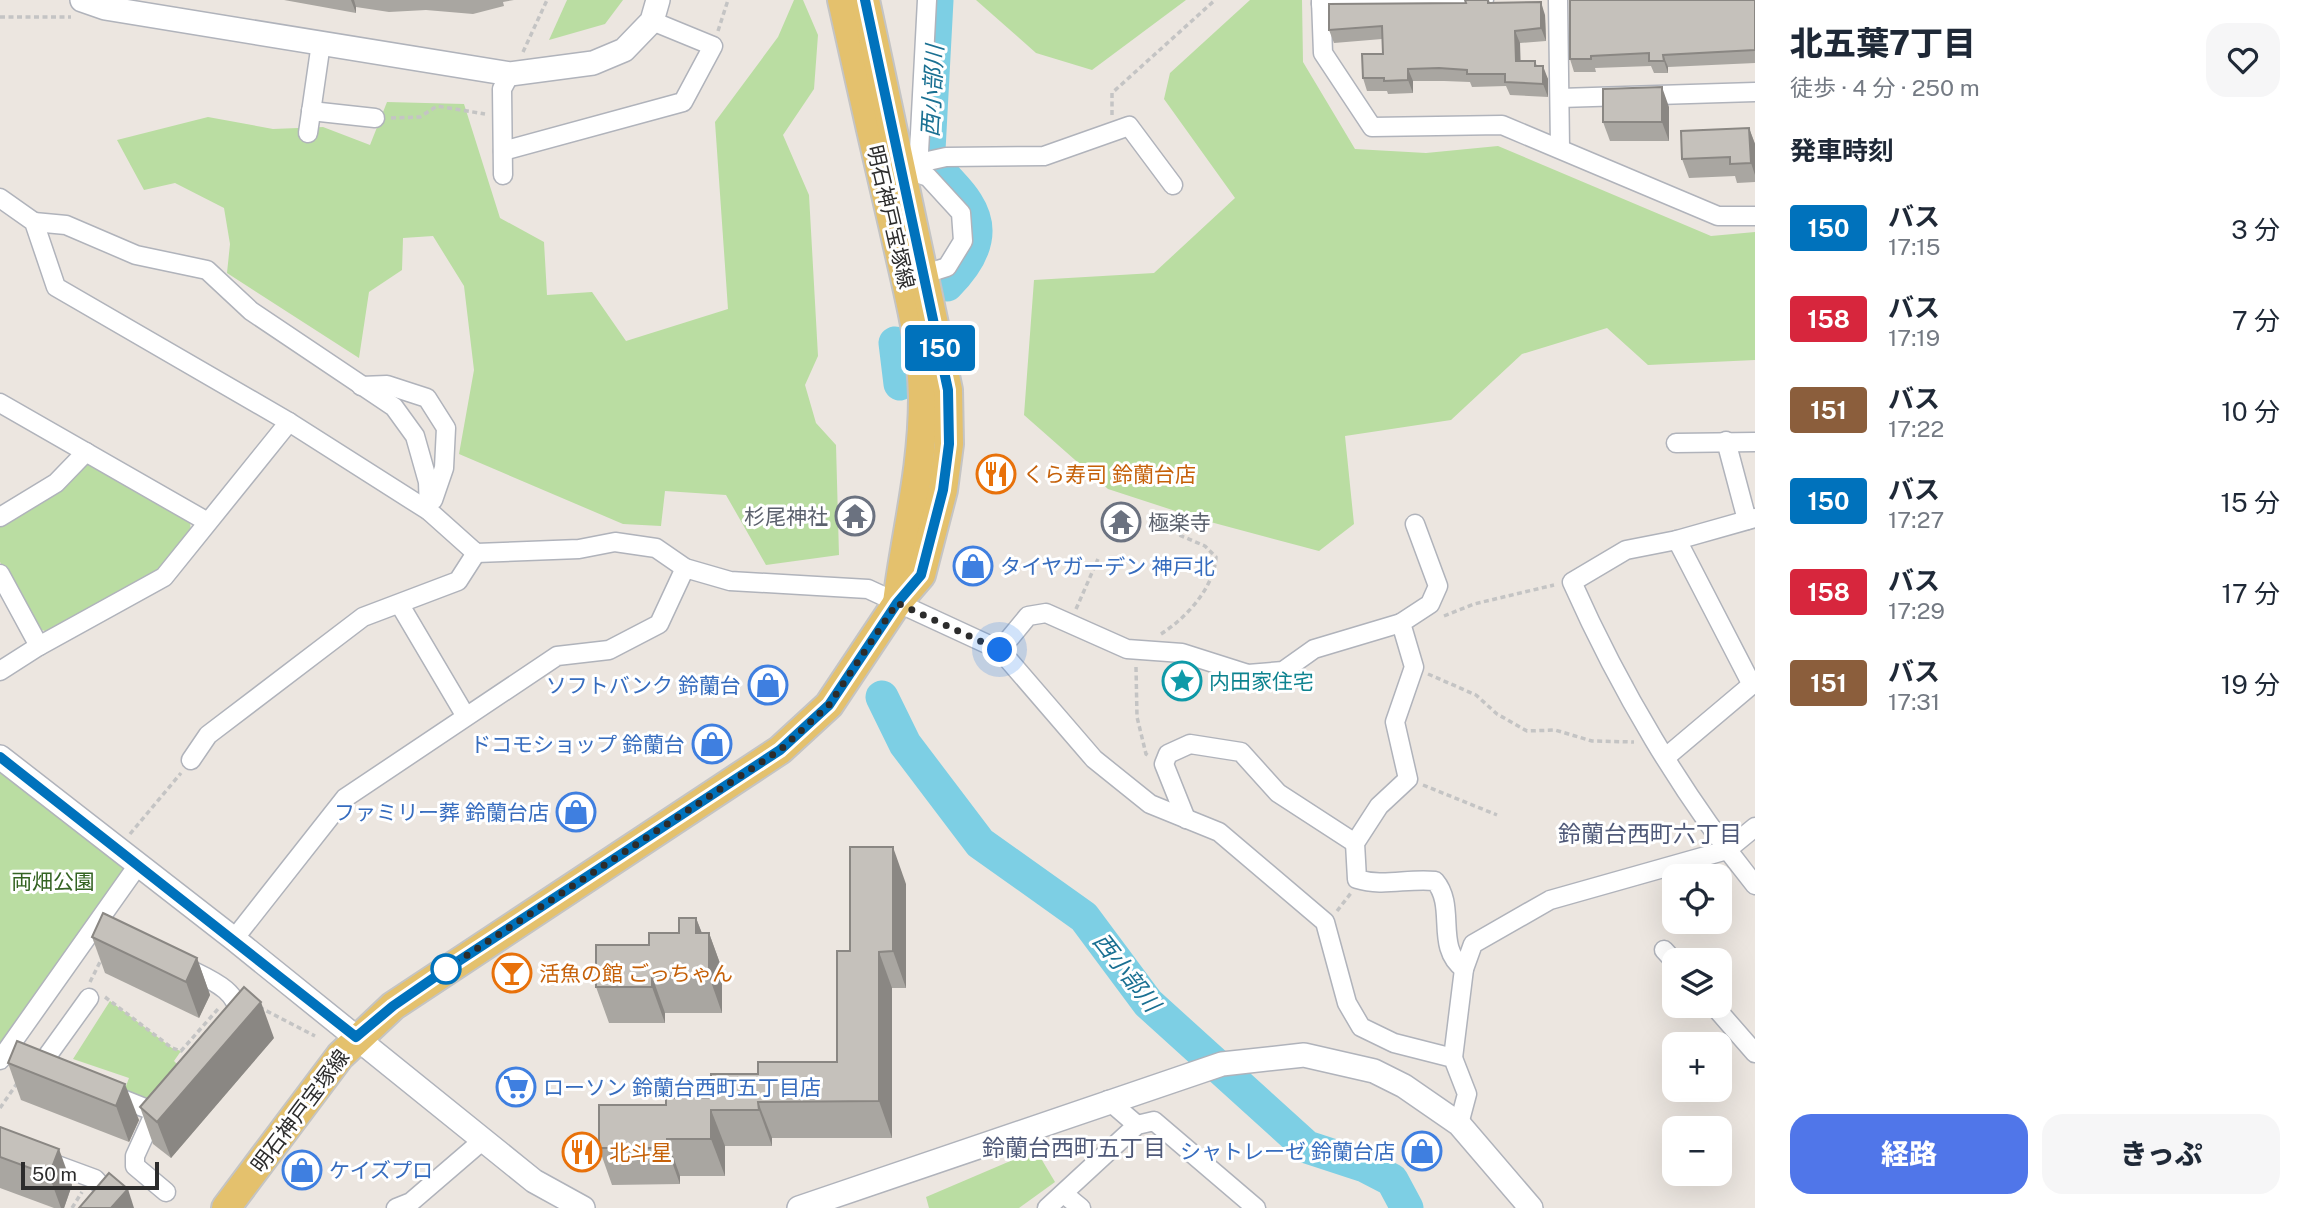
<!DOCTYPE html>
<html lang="ja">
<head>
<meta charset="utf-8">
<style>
	:root { --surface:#fff; --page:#f6f6f7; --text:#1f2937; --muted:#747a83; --accent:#5076e9 }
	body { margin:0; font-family:"Public Sans","Noto Sans JP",sans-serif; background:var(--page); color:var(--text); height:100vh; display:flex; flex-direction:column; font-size:26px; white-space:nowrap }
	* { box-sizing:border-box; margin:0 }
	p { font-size:23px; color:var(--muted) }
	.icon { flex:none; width:38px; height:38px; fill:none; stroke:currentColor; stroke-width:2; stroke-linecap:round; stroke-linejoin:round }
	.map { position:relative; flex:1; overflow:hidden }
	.panel { display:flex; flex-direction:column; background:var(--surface); width:560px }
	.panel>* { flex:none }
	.badge { padding:0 14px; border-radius:5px; font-size:24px; line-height:46px }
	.fabs { position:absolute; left:1662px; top:864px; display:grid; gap:14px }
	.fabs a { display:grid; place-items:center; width:70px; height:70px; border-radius:14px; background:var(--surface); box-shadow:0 7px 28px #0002; font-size:35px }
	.scale { position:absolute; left:21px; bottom:18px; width:138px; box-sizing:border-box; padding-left:7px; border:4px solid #2c2c2c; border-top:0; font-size:19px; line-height:24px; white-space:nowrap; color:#2c2c2c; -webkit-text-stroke:5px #fff; paint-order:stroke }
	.you { position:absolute; width:35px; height:35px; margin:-18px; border:5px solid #fff; border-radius:50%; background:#1a73e8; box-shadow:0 0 0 10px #1a73e833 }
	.map>.badge { position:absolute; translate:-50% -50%; box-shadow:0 0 0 4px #fff }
	h2 { padding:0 35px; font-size:26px; line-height:63px }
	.round { display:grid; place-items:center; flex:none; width:74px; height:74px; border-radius:21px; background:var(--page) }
	.head { display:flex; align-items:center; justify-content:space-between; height:119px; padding:0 35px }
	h1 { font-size:33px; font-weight:800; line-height:52px }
	.cta { display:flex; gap:14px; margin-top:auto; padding:14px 35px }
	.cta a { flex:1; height:80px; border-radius:21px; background:var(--accent); color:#fff; font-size:28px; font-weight:800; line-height:80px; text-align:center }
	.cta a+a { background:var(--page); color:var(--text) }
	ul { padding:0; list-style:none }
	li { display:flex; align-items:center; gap:21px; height:91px; padding:0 35px }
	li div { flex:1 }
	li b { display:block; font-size:26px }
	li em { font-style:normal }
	li .badge { min-width:77px; font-weight:700; text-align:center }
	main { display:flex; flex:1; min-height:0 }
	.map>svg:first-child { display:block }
</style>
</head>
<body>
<main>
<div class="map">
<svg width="1755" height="1208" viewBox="0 0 1755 1208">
	<rect width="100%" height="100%" fill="#ece6e0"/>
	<g fill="#badda2">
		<polygon points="567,0 623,0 605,24 549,40"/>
		<polygon points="794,0 803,0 818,35 814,89 783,135 809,195 818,356 805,385 816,423 836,445 839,555 766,565 726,495 665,491 661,526 623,524 459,454 474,370 464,286 433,236 403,238 402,270 369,292 359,358 227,273 230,244 224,208 175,183 144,190 117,140 208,117 273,129 323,127 370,145 387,102 464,104 500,218 544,242 547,295 592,292 626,341 728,309 715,122 778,37"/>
		<polygon points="976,0 1186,0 1092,70 1036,53"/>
		<polygon points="1250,0 1302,0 1303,62 1355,149 1426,153 1498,146 1711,236 1755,232 1755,360 1648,365 1607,328 1522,354 1451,420 1345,436 1354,524 1319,551 1203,520 1108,489 1024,415 1034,280 1154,273 1235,198 1164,99 1170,73"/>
		<polygon points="88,457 190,520 191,535 161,573 51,633 39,629 0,562 0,527 62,490"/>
		<polygon points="0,770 126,869 0,1050"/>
		<polygon points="110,1001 172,1048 181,1051 174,1061 187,1074 151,1104 123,1094 129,1078 73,1059"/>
		<polygon points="1036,1150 1055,1182 1019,1208 929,1208 926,1197"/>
	</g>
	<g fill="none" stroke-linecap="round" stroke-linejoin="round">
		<g stroke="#7dcfe4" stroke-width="33">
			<path d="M937,0L929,150C941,179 953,181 967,203C987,234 970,262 947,285"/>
			<polyline points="895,343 900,384"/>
			<polyline points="882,697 905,744 980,843 1084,917 1148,1003 1307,1147 1365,1166 1392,1180 1407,1208"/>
		</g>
		<defs>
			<g id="minor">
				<polyline points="1321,0 1323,53 1372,127 1502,125 1718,216 1755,216"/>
				<polyline points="1558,0 1560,147"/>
				<polyline points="1321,4 1484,0"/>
				<polyline points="1560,98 1755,92"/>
				<polyline points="311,111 375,118"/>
				<polyline points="308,133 321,43"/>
				<polyline points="503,151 683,102 713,46 652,21"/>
				<polyline points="904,165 919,152 927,0"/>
				<polyline points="901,167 946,157 1044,156 1129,126 1173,185"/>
				<polyline points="901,167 928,177 961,213 963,241 947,267 925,274"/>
				<polyline points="503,175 502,89 510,74"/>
				<polyline points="0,198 34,222 56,287 289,422 429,511 476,553 579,549 615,542 656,548 685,568 730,581 868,589 1000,650 1094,759 1150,804 1219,832 1325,922 1347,1003 1361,1027 1394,1043 1453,1058 1467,1094 1459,1124"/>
				<polyline points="34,222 66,225 136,255 207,270 251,311 394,407 415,436 428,482 429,511"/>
				<polyline points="361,386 387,385 427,398 446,428 444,468 433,500"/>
				<polyline points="0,403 206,521"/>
				<polyline points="1726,441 1747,520"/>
				<polyline points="1676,443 1755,442"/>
				<polyline points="0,517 56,483 86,452"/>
				<path d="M1755,518L1677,540L1626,550L1572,582C1619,688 1682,795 1755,885"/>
				<path d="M1415,524L1438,586L1430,604L1401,623L1414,667L1395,722L1408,779L1379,806L1355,843L1357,879C1383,887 1408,878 1435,881C1457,907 1434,947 1464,969"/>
				<polyline points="1677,540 1752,685"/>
				<polyline points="0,574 39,646"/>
				<polyline points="400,605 465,715"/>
				<polyline points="1000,650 1028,616 1046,613 1127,649 1182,653 1248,674 1283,671 1314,649 1401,623"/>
				<polyline points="0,671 39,646 164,577 289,422"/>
				<polyline points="1666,757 1755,682"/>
				<polyline points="191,760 208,735 363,617 458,581 476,553"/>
				<polyline points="1186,819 1164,764 1168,754 1190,744 1241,752 1278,793 1355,843"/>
				<polyline points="234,939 345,798 557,656 609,650 659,624 685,568"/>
				<polyline points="1664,950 1675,962"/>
				<path d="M185,967C206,978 242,990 238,1019"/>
				<polyline points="1714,1006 1755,1053"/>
				<polyline points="6,1052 32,1063"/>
				<polyline points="1453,1058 1464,969 1473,944 1550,900 1727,850 1755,827"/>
				<polyline points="0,1060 138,865"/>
				<polyline points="40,1066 89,998"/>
				<polyline points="110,1094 155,1112 162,1110"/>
				<polyline points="1108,1100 1137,1125"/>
				<polyline points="155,1112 135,1156 135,1166 166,1192"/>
				<polyline points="0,1144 95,1179 105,1190 103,1208"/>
				<polyline points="1064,1194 1081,1208"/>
				<polyline points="396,1208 411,1202 482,1141"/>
				<polyline points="1047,1208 1137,1125 1154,1121 1256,1208"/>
			</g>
			<g id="tertiary">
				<polyline points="82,0 105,8 510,74 593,63 624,50 652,21 658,0"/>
				<polyline points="0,757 234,939 534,1181 583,1208"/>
				<polyline points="799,1208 1222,1064 1304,1055 1374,1071 1404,1086 1459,1124 1531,1208"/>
			</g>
			<g id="primary">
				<path d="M842,0C859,76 876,153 894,229C906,284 922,340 923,397C923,471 906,531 897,603"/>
				<polyline points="226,1208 340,1056 393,1006 780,750 829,705 897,603 921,575 943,490 949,444 948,390 865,0"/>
			</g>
		</defs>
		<use href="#minor" stroke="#b0b3bb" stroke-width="21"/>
		<use href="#tertiary" stroke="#b0b3bb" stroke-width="26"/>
		<use href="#primary" stroke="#c4c4c4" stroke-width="32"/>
		<g stroke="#c4c4c4" stroke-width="3.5" stroke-dasharray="5 3.5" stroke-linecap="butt">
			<polyline points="0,17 71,17"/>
			<polyline points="718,31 728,0"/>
			<polyline points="523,52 547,0"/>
			<polyline points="1112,115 1112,93 1215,0"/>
			<polyline points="391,118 420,117 437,106 485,114"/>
			<polyline points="1076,609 1098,559"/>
			<polyline points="1444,616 1474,604 1554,585"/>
			<path d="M1161,634C1186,618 1214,588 1216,557L1205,546L1177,534"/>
			<polyline points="1136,667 1137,717 1146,754 1150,757"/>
			<polyline points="1428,674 1476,695 1497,714 1527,731 1555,730 1592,741 1634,742"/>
			<polyline points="1423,785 1497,815"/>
			<polyline points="130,834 181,773"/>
			<polyline points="1337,911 1351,893"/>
			<polyline points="90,982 102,958"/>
			<polyline points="105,997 172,1048 181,1051 218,1009"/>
			<polyline points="259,1007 315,1036"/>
			<polyline points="0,1108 18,1082"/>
			<polyline points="72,1208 82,1192"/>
		</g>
		<use href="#minor" stroke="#fff" stroke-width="18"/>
		<use href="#tertiary" stroke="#fff" stroke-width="23"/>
		<use href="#primary" stroke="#e4c16d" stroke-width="28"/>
	</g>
	<g fill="#a9a6a1">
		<polygon points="284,0 514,0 503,2 504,6 473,14 426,10 389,12 356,7 356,13"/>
		<polygon points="1465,0 1489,0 1490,3 1545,15 1546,41 1520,43 1520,61 1535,61 1537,66 1548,79 1548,97 1510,95 1506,86 1472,87 1470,82 1444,81 1413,81 1413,93 1388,94 1387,91 1367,91 1363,78 1383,54 1382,39 1334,43 1329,30 1466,3"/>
		<polygon points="1755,0 1755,63 1668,67 1668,73 1654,73 1651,66 1595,68 1596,72 1574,72 1570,59"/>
		<polygon points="1669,107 1669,141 1610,141 1603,122"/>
		<polygon points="1749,128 1755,144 1755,182 1737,183 1735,176 1689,178 1682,159"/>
		<polygon points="906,884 906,988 892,988 892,1138 772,1138 772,1146 725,1146 725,1176 680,1176 680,1184 612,1185 599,1148 666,1105 711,1098 758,1074 837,1062 850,951"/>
		<polygon points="696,918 702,933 709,933 722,969 722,1013 665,1013 665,1023 609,1023 596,987 649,945 679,933"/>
		<polygon points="92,937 197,958 210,995 199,1018 105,973"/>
		<polygon points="274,1038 171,1158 153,1144 140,1107"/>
		<polygon points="17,1041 139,1120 129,1142 21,1100 8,1063"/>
		<polygon points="0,1127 72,1185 64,1208 54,1208 0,1188"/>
	</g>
	<g fill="#8a8783">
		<polygon points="351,0 354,0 356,7 356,13"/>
		<polygon points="1541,2 1545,15 1546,41 1541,28"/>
		<polygon points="1515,31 1520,43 1521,74 1516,61"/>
		<polygon points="1663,55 1668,67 1668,73 1664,61"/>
		<polygon points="1543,66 1548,79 1548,97 1543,84"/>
		<polygon points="1408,69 1413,81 1413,93 1408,80"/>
		<polygon points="1662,87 1669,107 1669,141 1662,122"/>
		<polygon points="1749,128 1755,144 1755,175 1751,163"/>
		<polygon points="893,847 906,884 906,988 893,951"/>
		<polygon points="696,918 709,952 709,933 722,969 722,1013 709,976 696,933"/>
		<polygon points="879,952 892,988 892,1138 879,1101"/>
		<polygon points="197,958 210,995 199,1018 186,982"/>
		<polygon points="652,976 665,1013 665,1023 652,987"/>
		<polygon points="261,1002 274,1038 171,1158 157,1122"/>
		<polygon points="125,1084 139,1120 129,1142 116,1106"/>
		<polygon points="758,1102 772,1138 772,1146 759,1110"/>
		<polygon points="711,1110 725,1146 725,1176 711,1139"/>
		<polygon points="667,1139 680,1176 680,1184 667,1148"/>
		<polygon points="59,1149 72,1185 64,1208 61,1208 49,1175"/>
		<polygon points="128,1189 134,1208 111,1208"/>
	</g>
	<g fill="#c5c1bb" stroke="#8a8783" stroke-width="2">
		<polygon points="1465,0 1488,0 1488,3 1541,2 1541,28 1515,31 1516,61 1535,61 1535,66 1543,66 1543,84 1505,82 1505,74 1467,74 1467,70 1439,68 1408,69 1408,80 1384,81 1384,78 1363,78 1362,54 1383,54 1382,26 1329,30 1329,4 1466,3"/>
		<polygon points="1570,0 1755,0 1755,50 1663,55 1664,61 1649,61 1649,53 1591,56 1591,59 1570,59"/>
		<polygon points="1662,87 1662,122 1603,122 1603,89"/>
		<polygon points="1749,128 1751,163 1730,164 1730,157 1682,159 1681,131"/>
		<polygon points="850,847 893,847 893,951 879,952 879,1101 758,1102 759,1110 711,1110 711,1139 667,1139 667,1148 599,1148 599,1105 666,1105 666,1098 711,1098 711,1074 758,1074 758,1062 837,1062 837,951 850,951"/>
		<polygon points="103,913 197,958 186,982 92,937"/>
		<polygon points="679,918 696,918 696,933 709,933 709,976 652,976 652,987 596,987 596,945 649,945 649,933 679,933"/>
		<polygon points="244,987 261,1002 157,1122 140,1107"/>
		<polygon points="17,1041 125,1084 116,1106 8,1063"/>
		<polygon points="0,1127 59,1149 49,1175 0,1157"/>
		<polygon points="109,1173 128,1189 111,1208 79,1208"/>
	</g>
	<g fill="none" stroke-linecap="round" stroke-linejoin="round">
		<defs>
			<polyline id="line" points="0,757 356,1037 393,1006 451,966 780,750 829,705 897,603 921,575 943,490 949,444 948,390 865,0"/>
		</defs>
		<use href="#line" stroke="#fff" stroke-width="16"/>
		<use href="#line" stroke="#0072bc" stroke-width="10"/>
		<polyline stroke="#2c2c2c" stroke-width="7" stroke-dasharray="0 12.6" points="446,969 780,750 829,705 897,603 1000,650"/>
	</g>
	<defs>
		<symbol id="restaurant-ring" viewBox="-11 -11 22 22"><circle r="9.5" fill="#fff" stroke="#e8710a" stroke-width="1.5"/><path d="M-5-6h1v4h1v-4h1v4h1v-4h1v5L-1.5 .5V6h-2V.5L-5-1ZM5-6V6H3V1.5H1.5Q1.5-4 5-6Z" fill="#e8710a"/></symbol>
		<symbol id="temple-ring" viewBox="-11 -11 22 22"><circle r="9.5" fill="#fff" stroke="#6b7280" stroke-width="1.5"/><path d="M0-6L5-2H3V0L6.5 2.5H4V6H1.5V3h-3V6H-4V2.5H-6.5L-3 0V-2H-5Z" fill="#6b7280"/></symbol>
		<symbol id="shop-ring" viewBox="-11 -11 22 22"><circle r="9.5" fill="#fff" stroke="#3f7fe0" stroke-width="1.5"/><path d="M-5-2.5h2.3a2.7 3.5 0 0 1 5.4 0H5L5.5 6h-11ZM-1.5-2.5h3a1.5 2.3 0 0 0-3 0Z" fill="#3f7fe0"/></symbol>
		<symbol id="sight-ring" viewBox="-11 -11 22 22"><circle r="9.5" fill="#fff" stroke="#0f9aa8" stroke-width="1.5"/><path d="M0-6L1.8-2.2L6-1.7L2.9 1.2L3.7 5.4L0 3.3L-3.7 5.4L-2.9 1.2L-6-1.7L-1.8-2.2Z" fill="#0f9aa8"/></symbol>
		<symbol id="bar-ring" viewBox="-11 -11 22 22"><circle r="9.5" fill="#fff" stroke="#e8710a" stroke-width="1.5"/><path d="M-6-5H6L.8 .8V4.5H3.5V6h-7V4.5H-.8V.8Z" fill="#e8710a"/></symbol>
		<symbol id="supermarket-ring" viewBox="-11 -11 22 22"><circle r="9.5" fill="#fff" stroke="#3f7fe0" stroke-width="1.5"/><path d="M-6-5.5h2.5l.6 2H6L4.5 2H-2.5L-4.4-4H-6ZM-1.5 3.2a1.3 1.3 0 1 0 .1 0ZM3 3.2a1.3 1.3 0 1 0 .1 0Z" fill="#3f7fe0"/></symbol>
	</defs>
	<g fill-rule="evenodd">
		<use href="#restaurant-ring" x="974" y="452" width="44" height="44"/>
		<use href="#temple-ring" x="833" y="494" width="44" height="44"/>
		<use href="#temple-ring" x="1099" y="500" width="44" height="44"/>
		<use href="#shop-ring" x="951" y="544" width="44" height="44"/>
		<use href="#sight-ring" x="1160" y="659" width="44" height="44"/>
		<use href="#shop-ring" x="746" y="663" width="44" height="44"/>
		<use href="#shop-ring" x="690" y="722" width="44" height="44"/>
		<use href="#shop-ring" x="554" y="790" width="44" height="44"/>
		<use href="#bar-ring" x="490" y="951" width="44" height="44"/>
		<use href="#supermarket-ring" x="494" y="1065" width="44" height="44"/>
		<use href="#shop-ring" x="1400" y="1129" width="44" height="44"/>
		<use href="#restaurant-ring" x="560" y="1130" width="44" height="44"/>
		<use href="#shop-ring" x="280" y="1148" width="44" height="44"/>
	</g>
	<circle fill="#fff" stroke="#0072bc" stroke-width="3.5" cx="446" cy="969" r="14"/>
	<g text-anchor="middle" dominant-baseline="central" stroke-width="6" stroke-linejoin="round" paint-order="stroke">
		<g font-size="21" fill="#2c2c2c" stroke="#fff">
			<text transform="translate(891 217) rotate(77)">明石神戸宝塚線</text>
			<text transform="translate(300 1111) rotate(-53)">明石神戸宝塚線</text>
		</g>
		<g font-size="21" fill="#c56008" stroke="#fff" text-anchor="start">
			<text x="1023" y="474">くら寿司 鈴蘭台店</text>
			<text x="539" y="973">活魚の館 ごっちゃん</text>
			<text x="609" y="1152">北斗星</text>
		</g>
		<g font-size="21" fill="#5b616d" stroke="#fff" text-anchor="end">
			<text x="828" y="516">杉尾神社</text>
			<text x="1148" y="522" text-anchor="start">極楽寺</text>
		</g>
		<g font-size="21" fill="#366cbe" stroke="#fff" text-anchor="end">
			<text x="1000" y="566" text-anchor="start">タイヤガーデン 神戸北</text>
			<text x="741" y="685">ソフトバンク 鈴蘭台</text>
			<text x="685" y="744">ドコモショップ 鈴蘭台</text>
			<text x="549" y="812">ファミリー葬 鈴蘭台店</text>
			<text x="543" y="1087" text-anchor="start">ローソン 鈴蘭台西町五丁目店</text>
			<text x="1395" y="1151">シャトレーゼ 鈴蘭台店</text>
			<text x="329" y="1170" text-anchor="start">ケイズプロ</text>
		</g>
		<g font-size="21" fill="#0d838f" stroke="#fff" text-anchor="start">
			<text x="1209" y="681">内田家住宅</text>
		</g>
		<g font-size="21" fill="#346322" stroke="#fff">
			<text x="53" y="881">両畑公園</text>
		</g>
		<g font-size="23" font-style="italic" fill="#1a7092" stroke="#fff">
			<text transform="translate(932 91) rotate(-87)">西小部川</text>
			<text transform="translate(1127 972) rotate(52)">西小部川</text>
		</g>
		<g font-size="23" fill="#505a79" stroke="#fff">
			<text x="1650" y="833">鈴蘭台西町六丁目</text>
			<text x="1074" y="1147">鈴蘭台西町五丁目</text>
		</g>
	</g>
</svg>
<div class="fabs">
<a><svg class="icon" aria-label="locate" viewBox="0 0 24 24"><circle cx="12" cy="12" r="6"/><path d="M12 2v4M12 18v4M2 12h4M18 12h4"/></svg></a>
<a><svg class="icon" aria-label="layers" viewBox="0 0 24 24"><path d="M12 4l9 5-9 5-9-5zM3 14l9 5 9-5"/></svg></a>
<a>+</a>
<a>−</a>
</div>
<div class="scale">50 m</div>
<div class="you" style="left:1000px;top:650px"></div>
<b class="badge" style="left:940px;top:348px;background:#0072bc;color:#fff">150</b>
</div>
<section class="panel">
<div class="head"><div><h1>北五葉7丁目</h1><p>徒歩 · 4 分 · 250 m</p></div><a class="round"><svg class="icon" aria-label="heart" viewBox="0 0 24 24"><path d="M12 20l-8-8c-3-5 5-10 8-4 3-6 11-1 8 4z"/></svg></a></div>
<h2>発車時刻</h2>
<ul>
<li><span class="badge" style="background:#0072bc;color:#fff">150</span><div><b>バス</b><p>17:15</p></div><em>3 分</em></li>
<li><span class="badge" style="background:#d7263d;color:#fff">158</span><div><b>バス</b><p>17:19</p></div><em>7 分</em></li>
<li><span class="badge" style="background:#8b5e3c;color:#fff">151</span><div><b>バス</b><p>17:22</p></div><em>10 分</em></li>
<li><span class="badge" style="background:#0072bc;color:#fff">150</span><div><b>バス</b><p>17:27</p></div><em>15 分</em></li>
<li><span class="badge" style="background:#d7263d;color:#fff">158</span><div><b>バス</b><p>17:29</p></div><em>17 分</em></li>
<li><span class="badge" style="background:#8b5e3c;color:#fff">151</span><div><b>バス</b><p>17:31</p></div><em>19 分</em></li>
</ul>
<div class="cta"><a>経路</a><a>きっぷ</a></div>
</section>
</main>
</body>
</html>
